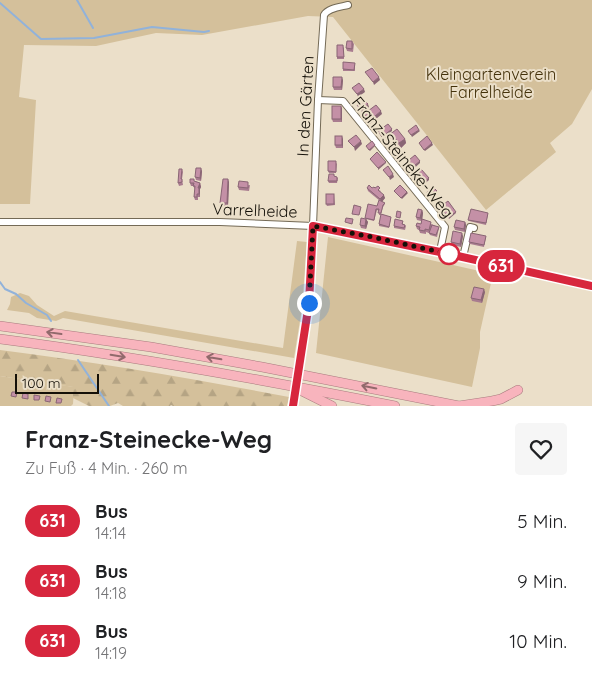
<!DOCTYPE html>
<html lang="de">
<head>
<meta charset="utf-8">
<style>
	:root { --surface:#fff; --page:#f6f6f6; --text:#202124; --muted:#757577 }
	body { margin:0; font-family:Quicksand,sans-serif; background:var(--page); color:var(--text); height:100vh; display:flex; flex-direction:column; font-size:19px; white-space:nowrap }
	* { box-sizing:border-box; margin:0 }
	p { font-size:16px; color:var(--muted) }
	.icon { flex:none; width:28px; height:28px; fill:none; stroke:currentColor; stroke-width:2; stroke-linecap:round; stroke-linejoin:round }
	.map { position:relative; height:406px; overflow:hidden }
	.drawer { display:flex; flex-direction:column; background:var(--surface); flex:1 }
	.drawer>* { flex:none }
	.badge { padding:0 10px; border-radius:16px; font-size:18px; line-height:32px }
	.scale { position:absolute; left:15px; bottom:12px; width:84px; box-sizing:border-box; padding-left:5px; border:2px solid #141008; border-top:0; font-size:14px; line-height:18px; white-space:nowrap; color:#141008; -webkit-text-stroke:4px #ebdfc9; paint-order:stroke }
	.you { position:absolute; width:25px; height:25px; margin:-12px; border:4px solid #fff; border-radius:50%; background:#1a73e8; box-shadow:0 0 0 8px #1a73e833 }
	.map>.badge { position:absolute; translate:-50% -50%; box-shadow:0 0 0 2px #fff }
	.round { display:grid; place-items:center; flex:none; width:52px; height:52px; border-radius:5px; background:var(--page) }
	.head { display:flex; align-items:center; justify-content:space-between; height:85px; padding:0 25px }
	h1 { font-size:24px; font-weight:700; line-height:38px }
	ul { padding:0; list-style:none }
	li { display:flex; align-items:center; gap:15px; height:60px; padding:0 25px }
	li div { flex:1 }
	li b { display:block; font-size:19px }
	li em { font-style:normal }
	li .badge { min-width:55px; font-weight:700; text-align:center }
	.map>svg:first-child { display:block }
</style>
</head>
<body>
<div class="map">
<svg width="592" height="406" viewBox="0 0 592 406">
	<defs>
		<pattern id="forest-firs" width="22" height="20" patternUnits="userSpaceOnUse" patternTransform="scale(1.25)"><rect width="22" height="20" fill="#d4c09b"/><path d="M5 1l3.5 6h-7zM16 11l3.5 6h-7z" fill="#b5a484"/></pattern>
	</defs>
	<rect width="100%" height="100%" fill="#ebdfc9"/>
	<g fill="#d4c09b">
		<polygon points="0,0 592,0 592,89 572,124 550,143 556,152 486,210 333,17 308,16 202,35 156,33 96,46 24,45 19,97 36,100 30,204 0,204"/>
		<polygon points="328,237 493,274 480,332 480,348 472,387 316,353"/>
		<polygon points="297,241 307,242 302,308 294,358 63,318 56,321 37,318 29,313 7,310 10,304 11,297 20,293 29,296 37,305 54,316 65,311 283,348"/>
		<polygon points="0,376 74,387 73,404 71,406 0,406"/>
	</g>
	<path fill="url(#forest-firs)" d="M0,350C97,362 193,379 289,397L287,406H173L171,405L170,406H123L118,403L110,406H89L73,398V387L0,376Z"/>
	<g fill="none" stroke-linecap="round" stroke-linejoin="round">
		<g stroke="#91b2da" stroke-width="2">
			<polyline points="77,0 93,28"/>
			<polyline points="0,3 41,39 94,38 152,27 204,32 209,31"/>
			<polyline points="0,282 5,289 16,294 26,303 47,315 51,321"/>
			<polyline points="78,360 109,406"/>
		</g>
		<defs>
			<g id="minor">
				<polyline points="318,100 343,101 445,227 440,251"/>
				<polyline points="0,222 220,222 313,226 440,251 592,286"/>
				<polyline points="463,257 470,227 474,228"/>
				<path d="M301,356L309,303L313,226L318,100L324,15C328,8 340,7 348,5"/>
			</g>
			<g id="highway">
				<polyline points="0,326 151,347 262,367 459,406"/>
				<path d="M0,339C133,356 264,380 395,406"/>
				<polyline points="302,391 332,406"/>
				<polyline points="459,406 492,401 501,399 518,390"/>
			</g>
		</defs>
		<use href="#minor" stroke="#746a56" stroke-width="8"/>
		<use href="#highway" stroke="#a87b7e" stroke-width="10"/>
		<use href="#minor" stroke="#fff" stroke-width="6"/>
		<use href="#highway" stroke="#f8b4bd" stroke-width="9"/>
		<defs>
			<polyline id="minor-bridge" points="293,405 301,356"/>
		</defs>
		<use href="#minor-bridge" stroke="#746a56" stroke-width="8" stroke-linecap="butt"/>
		<use href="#minor-bridge" stroke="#fff" stroke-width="6"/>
	</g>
	<g fill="#a97c8f">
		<polygon points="352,41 354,44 353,52 347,51 346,48"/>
		<polygon points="344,47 344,59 337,59 337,57"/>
		<polygon points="355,64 355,71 343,71 343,69"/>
		<polygon points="343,80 342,90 334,90 333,87"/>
		<polygon points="341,106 342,109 342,122 333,122 332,119"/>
		<polygon points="385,138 405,139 406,143 401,148 398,144 391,148 387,142"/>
		<polygon points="343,139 343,148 336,148 335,145"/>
		<polygon points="337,163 336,173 329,173 328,171"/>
		<polygon points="182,169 183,172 182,179 183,185 179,186 178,183"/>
		<polygon points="202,171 201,181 196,180 195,177"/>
		<polygon points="334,176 338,178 337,183 329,183 328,181"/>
		<polygon points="195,181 200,183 201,187 200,189 200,197 198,197 198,200 195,200 194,197 195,189 193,186 191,186 190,183"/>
		<polygon points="229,182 228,206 222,206 220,203"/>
		<polygon points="250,185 249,191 239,190 238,187"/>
		<polygon points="367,188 372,188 381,191 380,192 385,198 382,201 385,204 383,207 381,214 391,218 389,228 379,226 379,224 381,215 379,215 379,211 377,210 374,221 366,219 368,222 366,229 361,228 360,225 366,219 365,218 377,206 380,201 368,191"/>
		<polygon points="334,194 335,205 327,206 326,204"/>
		<polygon points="422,210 423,213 422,219 439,228 437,237 430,235 429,233 426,232 426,234 420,233 419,230 417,229 416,226 421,224 421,221 417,220 416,217"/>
		<polygon points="488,214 486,225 469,221 468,220"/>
		<polygon points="403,221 403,224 405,225 406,226 405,230 394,228 394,226"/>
		<polygon points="465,222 466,225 465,232 455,230 454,227"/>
		<polygon points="463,236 461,247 452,245 451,242"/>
		<polygon points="486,237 484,247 470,244 469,242"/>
		<polygon points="485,292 482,303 472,301 471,298"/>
	</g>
	<g fill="#896574">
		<polygon points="342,77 343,80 342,90 341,87"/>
		<polygon points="379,77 380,80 374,85 373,82"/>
		<polygon points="364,89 365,92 358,97 357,94"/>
		<polygon points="368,104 369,107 362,113 361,110"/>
		<polygon points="341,106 342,109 342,122 341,119"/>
		<polygon points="381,111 382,114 370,124 369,121"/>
		<polygon points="392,129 392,131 383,138 382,137"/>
		<polygon points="419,130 420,131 412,137 411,135"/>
		<polygon points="342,136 343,139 343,148 342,145"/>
		<polygon points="396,139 398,144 391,148 390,144"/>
		<polygon points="405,139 406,143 401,148 399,143"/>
		<polygon points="361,141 362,144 355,151 354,147"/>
		<polygon points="432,143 433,145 425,151 424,150"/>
		<polygon points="375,145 375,146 370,151 369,150"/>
		<polygon points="420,161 420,163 410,172 409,170"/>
		<polygon points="386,162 386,163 378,170 378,168"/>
		<polygon points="201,168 202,171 201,181 200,178"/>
		<polygon points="393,174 394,177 390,180 389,177"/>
		<polygon points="429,178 429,180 422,186 421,184"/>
		<polygon points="228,179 229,182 228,206 227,203"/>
		<polygon points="200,183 201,187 200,189 200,197 198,188"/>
		<polygon points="437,191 437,193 431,198 430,197"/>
		<polygon points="407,192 408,193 402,199 401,198"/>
		<polygon points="384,195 385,198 382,202 380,199"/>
		<polygon points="422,210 423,213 422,221 420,218"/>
		<polygon points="456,212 456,213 449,219 448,217"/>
		<polygon points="366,219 368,222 366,229 365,226"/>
		<polygon points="465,222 466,225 465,232 464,229"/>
		<polygon points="462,233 463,236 461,247 460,244"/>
		<polygon points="484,289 485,292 482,303 481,300"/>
	</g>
	<g fill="#c490a6" stroke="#896574">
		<polygon points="347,41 352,41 352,49 346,48"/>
		<polygon points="337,45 343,45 344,57 337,57"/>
		<polygon points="343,62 355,63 354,70 343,69"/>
		<polygon points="372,68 379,77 373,82 365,72"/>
		<polygon points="333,77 342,77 341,87 333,87"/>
		<polygon points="359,83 364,89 357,94 352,88"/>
		<polygon points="364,100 368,104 361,110 357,105"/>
		<polygon points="376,105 381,111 369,121 364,114"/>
		<rect x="332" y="106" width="9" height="13"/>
		<polygon points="388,124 392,129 382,137 378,131"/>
		<polygon points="416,125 419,130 411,135 408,131"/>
		<polygon points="397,129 405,139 399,143 396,139 390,144 385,138"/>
		<polygon points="356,135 361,141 354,147 348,141"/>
		<rect x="335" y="136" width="7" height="9"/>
		<polygon points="427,136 432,143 424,150 419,143"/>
		<polygon points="372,141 375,145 369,150 366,146"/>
		<polygon points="377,152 386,162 378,168 370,159"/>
		<polygon points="415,155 420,161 409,170 404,164"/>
		<polygon points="328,161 336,161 336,172 328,171"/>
		<polygon points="388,166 393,174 389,177 383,170"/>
		<polygon points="196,168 201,168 200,178 195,177"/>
		<polygon points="179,169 182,169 181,179 182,179 182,182 178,183"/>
		<polygon points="421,169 429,178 421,184 414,175"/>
		<polygon points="329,174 334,174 334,176 337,177 337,181 328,181"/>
		<polygon points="190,179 194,179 194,181 200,183 198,188 199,188 199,194 197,194 197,197 194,197 195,186 193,186 194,183 190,183"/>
		<polygon points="223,179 228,179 227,203 220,203"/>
		<polygon points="239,181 248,182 248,188 238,187"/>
		<polygon points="369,185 372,188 374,187 375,188 378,186 380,188 378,190 384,195 380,199 367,188"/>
		<polygon points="400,185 407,192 401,198 394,191"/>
		<polygon points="433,187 437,191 430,197 427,192"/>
		<rect x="326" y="194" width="8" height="10"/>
		<polygon points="379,200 385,203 383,205 381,213 378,213 379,209 376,209 374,220 365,218 368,204 377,206"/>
		<polygon points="448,201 456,212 448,217 440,207"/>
		<polygon points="354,205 361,207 359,215 352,214"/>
		<polygon points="418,209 422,210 420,218 416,217"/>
		<polygon points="471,209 488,213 486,223 468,220"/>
		<polygon points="397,211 401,212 400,218 396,217"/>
		<polygon points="381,214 391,217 389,227 379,224"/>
		<polygon points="346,218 353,219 352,224 345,222"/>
		<polygon points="361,218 366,219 365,226 360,225"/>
		<polygon points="395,219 403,221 402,224 405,225 404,228 394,226"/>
		<polygon points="422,219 431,222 429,230 425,229 425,231 419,230 420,227 416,226 417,223 421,224"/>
		<polygon points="456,220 465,222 464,229 454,227"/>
		<polygon points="432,225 439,227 436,235 429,233"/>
		<polygon points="453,231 462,233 460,244 451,242"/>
		<polygon points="471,233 486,236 484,245 469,242"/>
		<polygon points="474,287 484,289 481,300 471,298"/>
		<polygon points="12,392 17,392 16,397 11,396"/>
		<polygon points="23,393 28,394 28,399 22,398"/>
		<polygon points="34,395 40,396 39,400 34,400"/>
		<polygon points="46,396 51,397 50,402 45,401"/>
		<polygon points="57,398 62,399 61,403 56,403"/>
	</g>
	<defs><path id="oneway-shaft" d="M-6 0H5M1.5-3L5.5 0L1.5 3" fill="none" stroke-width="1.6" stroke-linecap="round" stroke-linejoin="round" transform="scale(1.25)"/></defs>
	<g stroke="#916a6c">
		<use href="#oneway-shaft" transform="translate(54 333) rotate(-172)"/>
		<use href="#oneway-shaft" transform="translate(118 356) rotate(9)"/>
		<use href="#oneway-shaft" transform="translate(214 358) rotate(-170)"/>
		<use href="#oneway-shaft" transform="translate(369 387) rotate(-169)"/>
	</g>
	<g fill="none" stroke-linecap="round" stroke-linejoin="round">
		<defs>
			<polyline id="line" points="293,406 309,303 313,226 440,252 592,286"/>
		</defs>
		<use href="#line" stroke="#fff" stroke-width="11"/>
		<use href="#line" stroke="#d7263d" stroke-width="8"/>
		<polyline stroke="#141008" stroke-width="5" stroke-dasharray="0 9" points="309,303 313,226 372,237 449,254"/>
	</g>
	<circle fill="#fff" stroke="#d7263d" stroke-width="2.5" cx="449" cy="254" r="10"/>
	<g text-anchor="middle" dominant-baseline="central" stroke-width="4" stroke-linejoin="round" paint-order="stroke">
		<g font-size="16" fill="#44320b" stroke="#ebdfc9">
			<text x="491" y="74">Kleingartenverein<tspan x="491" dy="18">Farrelheide</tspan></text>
		</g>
		<g font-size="16" fill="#141008" stroke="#ebdfc9">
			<text transform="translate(305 106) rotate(-87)">In den Gärten</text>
			<text transform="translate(403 157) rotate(51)">Franz-Steineke-Weg</text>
			<text transform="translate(255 210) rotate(2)">Varrelheide</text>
		</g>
	</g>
</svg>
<div class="scale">100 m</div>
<div class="you" style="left:309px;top:303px"></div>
<b class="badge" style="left:501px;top:266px;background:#d7263d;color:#fff">631</b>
</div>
<section class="drawer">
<div class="head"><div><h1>Franz-Steinecke-Weg</h1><p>Zu Fuß · 4 Min. · 260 m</p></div><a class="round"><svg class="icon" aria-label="heart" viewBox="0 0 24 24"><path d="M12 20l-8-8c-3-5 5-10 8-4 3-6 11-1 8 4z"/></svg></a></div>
<ul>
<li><span class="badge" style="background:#d7263d;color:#fff">631</span><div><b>Bus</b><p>14:14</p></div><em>5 Min.</em></li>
<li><span class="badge" style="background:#d7263d;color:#fff">631</span><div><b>Bus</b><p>14:18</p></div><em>9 Min.</em></li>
<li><span class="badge" style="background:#d7263d;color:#fff">631</span><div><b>Bus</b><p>14:19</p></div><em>10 Min.</em></li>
</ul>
</section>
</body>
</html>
